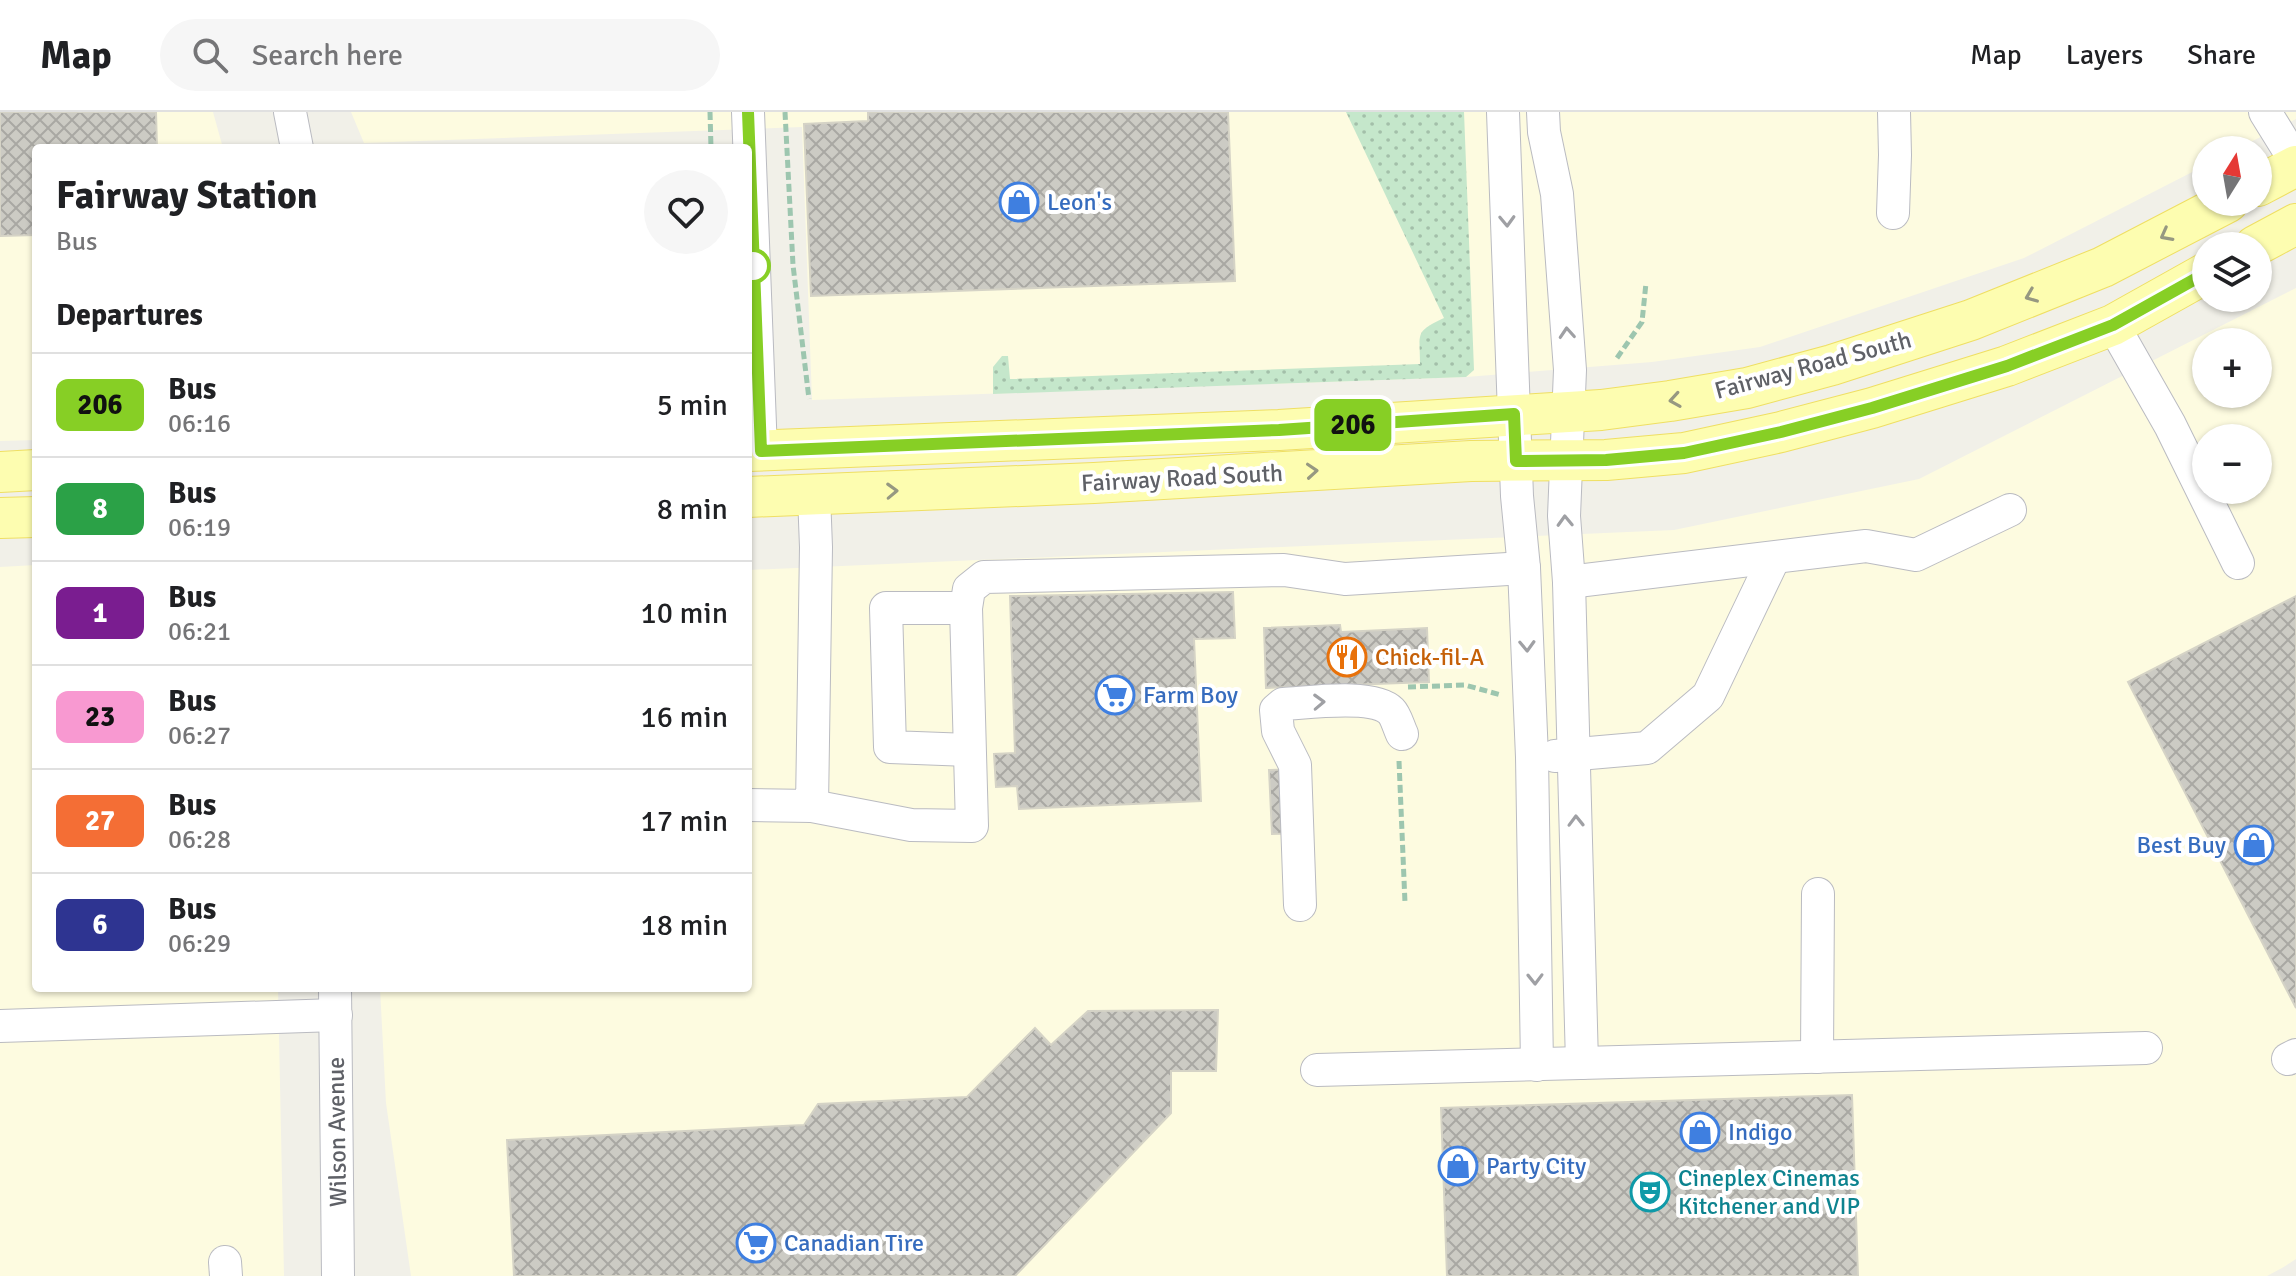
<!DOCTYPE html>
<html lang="en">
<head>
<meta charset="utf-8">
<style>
	:root { --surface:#fff; --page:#f6f6f6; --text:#202124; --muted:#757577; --line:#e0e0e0 }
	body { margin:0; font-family:Signika,sans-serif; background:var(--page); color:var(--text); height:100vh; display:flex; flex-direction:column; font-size:30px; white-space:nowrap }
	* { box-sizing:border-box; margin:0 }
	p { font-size:26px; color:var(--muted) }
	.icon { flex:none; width:44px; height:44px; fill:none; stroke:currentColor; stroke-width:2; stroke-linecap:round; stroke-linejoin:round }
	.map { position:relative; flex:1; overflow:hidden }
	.sheet { position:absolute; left:32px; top:32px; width:720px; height:848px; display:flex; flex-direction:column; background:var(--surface); border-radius:8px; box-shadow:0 2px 6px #0004 }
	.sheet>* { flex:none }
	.badge { padding:0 16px; border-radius:12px; font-size:28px; line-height:52px }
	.needle { width:52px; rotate:11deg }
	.fabs { position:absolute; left:2192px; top:24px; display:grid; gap:16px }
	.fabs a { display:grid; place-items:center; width:80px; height:80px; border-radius:50%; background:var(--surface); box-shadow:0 2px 6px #0004; font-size:40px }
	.map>.badge { position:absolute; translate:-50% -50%; box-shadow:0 0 0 4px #fff }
	h2 { padding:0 24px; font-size:30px; line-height:72px }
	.round { display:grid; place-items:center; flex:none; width:84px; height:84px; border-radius:42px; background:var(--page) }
	.overview { display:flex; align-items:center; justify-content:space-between; height:136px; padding:0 24px }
	h1 { font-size:38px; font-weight:800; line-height:60px }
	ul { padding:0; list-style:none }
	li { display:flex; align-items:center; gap:24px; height:104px; padding:0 24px; border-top:2px solid var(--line) }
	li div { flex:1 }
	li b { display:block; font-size:30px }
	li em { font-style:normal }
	li .badge { min-width:88px; font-weight:700; text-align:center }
	header { display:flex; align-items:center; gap:48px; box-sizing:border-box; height:112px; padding:0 40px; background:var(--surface); border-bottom:2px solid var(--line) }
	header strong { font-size:38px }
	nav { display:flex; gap:44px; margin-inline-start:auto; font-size:28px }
	.search { width:560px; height:72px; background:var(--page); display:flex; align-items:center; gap:20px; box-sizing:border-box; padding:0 28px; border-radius:44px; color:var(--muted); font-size:30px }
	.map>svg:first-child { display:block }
</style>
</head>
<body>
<header>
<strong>Map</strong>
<div class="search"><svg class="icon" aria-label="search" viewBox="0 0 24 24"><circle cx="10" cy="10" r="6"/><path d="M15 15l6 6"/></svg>Search here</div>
<nav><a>Map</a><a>Layers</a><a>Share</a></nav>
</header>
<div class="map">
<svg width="2296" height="1164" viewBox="0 0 2296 1164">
	<defs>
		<pattern id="grass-dots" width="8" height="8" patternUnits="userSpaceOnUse" patternTransform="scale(2)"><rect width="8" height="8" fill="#c5e7cb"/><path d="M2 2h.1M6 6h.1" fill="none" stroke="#a3bfa9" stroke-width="1.8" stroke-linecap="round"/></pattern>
		<pattern id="building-cross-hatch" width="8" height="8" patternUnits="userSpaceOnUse" patternTransform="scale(2)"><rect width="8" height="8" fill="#cccbc4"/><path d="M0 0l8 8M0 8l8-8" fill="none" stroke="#a9a8a3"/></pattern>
	</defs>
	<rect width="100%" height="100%" fill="#f1f0e8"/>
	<g fill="#fdfbe0" fill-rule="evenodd">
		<polygon points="0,0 213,0 223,36 36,36 36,328 0,329"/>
		<polygon points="351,0 2296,0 2296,7 2235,38 2206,38 2206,53 2024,146 1760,235 1652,250 1466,265 812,288 802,15 364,31"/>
		<path d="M2296,176V1147L2282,1156L2267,1164H411L386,991L380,876H748V458L1674,418L1919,367ZM2206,230H2258V282H2206ZM2206,326H2258V378H2206Z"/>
		<polygon points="36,453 36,876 278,876 284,1164 0,1164 0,455"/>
	</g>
	<path fill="url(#grass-dots)" d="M1346,0H1464L1474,258L1466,265L993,282V255L1002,244H1008L1010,267L1420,252C1420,221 1414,220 1444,206Z"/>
	<g fill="url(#building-cross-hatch)" stroke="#d5d3c6" stroke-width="2">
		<polygon points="0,0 156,0 157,36 36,36 36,123 0,124"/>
		<polygon points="868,0 1228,0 1235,169 811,184 804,12 868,9"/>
		<polygon points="1233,480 1235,526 1194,527 1201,689 1019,697 1017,674 996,675 994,642 1015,641 1010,484"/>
		<polygon points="2296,484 2296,896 2128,570"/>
		<polygon points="1340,513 1341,520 1427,516 1429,570 1266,576 1264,516"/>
		<polygon points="1300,657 1303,721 1272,722 1269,658"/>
		<polygon points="1218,898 1216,959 1171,959 1171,1001 1015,1164 514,1164 507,1028 804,1013 818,992 967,985 1035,916 1051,933 1088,899"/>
		<polygon points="1852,983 1858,1164 1447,1164 1441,996"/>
	</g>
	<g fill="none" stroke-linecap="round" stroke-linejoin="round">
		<defs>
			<g id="minor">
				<polyline points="290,0 297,36"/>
				<polyline points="748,0 761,339"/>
				<polyline points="1503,0 1517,384 1524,456 1532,645 1537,953"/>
				<polyline points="1543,0 1544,20 1557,82 1570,258 1564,404 1569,470 1582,951"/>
				<polyline points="2265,0 2296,50"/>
				<polyline points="1893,101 1895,43 1894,0"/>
				<polyline points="2113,213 2170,313 2238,451"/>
				<polyline points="1569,470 1866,434 1916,443 2010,398"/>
				<polyline points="966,496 886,496 890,635 969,638"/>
				<polyline points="1555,644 1647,636 1708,584 1774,446"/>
				<polyline points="748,693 812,694 816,435 814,383"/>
				<polyline points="812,694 911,713 972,714 966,496 969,477 984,465 1284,458 1345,467 1524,456"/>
				<path d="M1300,793L1295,653L1278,619L1276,598L1283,592C1307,591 1373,581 1391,599C1396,604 1399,616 1402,622"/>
				<polyline points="335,876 338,1164"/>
				<polyline points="0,914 336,903"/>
				<polyline points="1817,945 1818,782"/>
				<polyline points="2288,947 2296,943"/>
				<polyline points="1317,958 2146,936"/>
				<polyline points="225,1150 226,1164"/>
			</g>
			<g id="major">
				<polyline points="2258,74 2296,54"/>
				<polyline points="2255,134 2296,112"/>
				<polyline points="748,339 1279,318 1601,298 1670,289 1747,276 1832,253 1971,208 2103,155 2228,90"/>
				<polyline points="0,360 36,358"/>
				<polyline points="748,385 1094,371 1471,349 1606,348 1684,341 1781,320 1872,296 2007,254 2113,213 2206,161"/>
				<polyline points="0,406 36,405"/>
			</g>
		</defs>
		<use href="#minor" stroke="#babbc1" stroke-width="34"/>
		<use href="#major" stroke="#efdf63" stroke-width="42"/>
		<g stroke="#9dc6af" stroke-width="5" stroke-dasharray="8 4" stroke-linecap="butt">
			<polyline points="710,0 711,36"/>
			<polyline points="785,0 793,153 809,287"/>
			<polyline points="1617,246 1642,210 1646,171"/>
			<polyline points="1408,575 1465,573 1501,583"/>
			<polyline points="1399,649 1405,791"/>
		</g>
		<use href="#minor" stroke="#fff" stroke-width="32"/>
		<use href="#major" stroke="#fdfdb0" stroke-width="40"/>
	</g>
	<defs><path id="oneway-chevron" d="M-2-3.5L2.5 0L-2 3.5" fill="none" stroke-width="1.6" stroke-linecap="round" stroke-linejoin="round" transform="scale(2)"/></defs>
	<g stroke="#9fa0a4">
		<use href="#oneway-chevron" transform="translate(1507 109) rotate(88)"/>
		<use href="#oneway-chevron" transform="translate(1567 221) rotate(-94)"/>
		<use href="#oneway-chevron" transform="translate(1565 409) rotate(-92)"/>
		<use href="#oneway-chevron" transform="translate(1527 534) rotate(88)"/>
		<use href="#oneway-chevron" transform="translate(1319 590) rotate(-2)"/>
		<use href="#oneway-chevron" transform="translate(1576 709) rotate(-91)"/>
		<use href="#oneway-chevron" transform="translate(1535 867) rotate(89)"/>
	</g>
	<g stroke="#969881">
		<use href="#oneway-chevron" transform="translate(2166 123) rotate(152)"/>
		<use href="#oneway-chevron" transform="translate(2031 184) rotate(158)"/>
		<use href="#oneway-chevron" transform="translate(1675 288) rotate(171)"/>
		<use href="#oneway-chevron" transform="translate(1312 359) rotate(-4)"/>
		<use href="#oneway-chevron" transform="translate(892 379) rotate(-2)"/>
	</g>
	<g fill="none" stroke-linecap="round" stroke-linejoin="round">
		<defs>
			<polyline id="line" points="748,0 761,339 1279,318 1514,302 1516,349 1606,348 1684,341 1781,320 1872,296 2007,254 2113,213 2206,161"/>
		</defs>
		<use href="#line" stroke="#fff" stroke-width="18"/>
		<use href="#line" stroke="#87cf25" stroke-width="12"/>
	</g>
	<defs>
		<symbol id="shop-ring" viewBox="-11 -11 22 22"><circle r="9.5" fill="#fff" stroke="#3f7fe0" stroke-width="1.5"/><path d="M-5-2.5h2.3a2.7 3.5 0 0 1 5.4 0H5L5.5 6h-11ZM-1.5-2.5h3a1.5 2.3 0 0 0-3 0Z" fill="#3f7fe0"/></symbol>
		<symbol id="restaurant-ring" viewBox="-11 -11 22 22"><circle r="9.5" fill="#fff" stroke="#e8710a" stroke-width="1.5"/><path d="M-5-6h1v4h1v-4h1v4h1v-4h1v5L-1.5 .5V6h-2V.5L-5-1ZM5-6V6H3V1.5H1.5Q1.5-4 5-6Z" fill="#e8710a"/></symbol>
		<symbol id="supermarket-ring" viewBox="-11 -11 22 22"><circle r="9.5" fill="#fff" stroke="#3f7fe0" stroke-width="1.5"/><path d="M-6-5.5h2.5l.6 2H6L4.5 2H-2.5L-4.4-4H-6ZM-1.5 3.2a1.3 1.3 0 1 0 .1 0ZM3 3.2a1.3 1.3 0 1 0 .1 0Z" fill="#3f7fe0"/></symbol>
		<symbol id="theatre-ring" viewBox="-11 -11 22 22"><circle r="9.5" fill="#fff" stroke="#0f9aa8" stroke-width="1.5"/><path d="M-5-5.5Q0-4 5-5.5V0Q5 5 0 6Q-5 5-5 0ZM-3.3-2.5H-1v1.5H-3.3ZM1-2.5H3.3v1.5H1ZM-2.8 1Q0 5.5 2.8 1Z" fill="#0f9aa8"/></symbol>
	</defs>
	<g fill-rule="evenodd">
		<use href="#shop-ring" x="997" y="68" width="44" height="44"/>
		<use href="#restaurant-ring" x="1325" y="523" width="44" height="44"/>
		<use href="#supermarket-ring" x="1093" y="561" width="44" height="44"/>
		<use href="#shop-ring" x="2232" y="711" width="44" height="44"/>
		<use href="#shop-ring" x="1678" y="998" width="44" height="44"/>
		<use href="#shop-ring" x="1436" y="1032" width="44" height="44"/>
		<use href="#theatre-ring" x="1628" y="1058" width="44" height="44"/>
		<use href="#supermarket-ring" x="734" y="1109" width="44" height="44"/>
	</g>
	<circle fill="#fff" stroke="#87cf25" stroke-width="4" cx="753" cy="154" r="16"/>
	<g text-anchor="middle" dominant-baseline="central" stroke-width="8" stroke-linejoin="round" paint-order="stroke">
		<g font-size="24" fill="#366cbe" stroke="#fff" text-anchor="start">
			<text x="1047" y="90">Leon's</text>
			<text x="1143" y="583">Farm Boy</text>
			<text x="2226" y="733" text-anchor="end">Best Buy</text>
			<text x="1728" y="1020">Indigo</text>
			<text x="1486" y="1054">Party City</text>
			<text x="784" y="1131">Canadian Tire</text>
		</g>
		<g font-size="24" fill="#5f6167" stroke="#fff">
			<text transform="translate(1813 253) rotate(-15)">Fairway Road South</text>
			<text transform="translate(1182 366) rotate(-3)">Fairway Road South</text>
			<text transform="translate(337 1020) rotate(-91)">Wilson Avenue</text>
		</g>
		<g font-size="24" fill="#c56008" stroke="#fff" text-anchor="start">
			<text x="1375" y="545">Chick-fil-A</text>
		</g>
		<g font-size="24" fill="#0d838f" stroke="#fff" text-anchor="start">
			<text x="1678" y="1066">Cineplex Cinemas<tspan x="1678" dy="28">Kitchener and VIP</tspan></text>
		</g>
	</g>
</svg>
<div class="fabs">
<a><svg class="needle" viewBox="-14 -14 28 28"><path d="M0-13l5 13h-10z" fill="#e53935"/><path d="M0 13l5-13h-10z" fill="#757577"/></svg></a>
<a><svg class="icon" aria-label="layers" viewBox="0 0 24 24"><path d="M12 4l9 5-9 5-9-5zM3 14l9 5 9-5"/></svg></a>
<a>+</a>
<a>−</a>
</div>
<b class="badge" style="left:1353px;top:313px;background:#87cf25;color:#111">206</b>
<section class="sheet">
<div class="overview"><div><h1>Fairway Station</h1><p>Bus</p></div><a class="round"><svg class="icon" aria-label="heart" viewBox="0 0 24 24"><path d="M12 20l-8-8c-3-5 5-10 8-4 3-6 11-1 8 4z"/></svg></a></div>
<h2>Departures</h2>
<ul>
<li><span class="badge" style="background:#87cf25;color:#111">206</span><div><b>Bus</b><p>06:16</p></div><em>5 min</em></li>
<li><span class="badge" style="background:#2ba147;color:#fff">8</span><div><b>Bus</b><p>06:19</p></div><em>8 min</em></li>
<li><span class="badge" style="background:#7a1d90;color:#fff">1</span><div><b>Bus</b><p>06:21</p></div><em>10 min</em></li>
<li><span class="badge" style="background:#f899d1;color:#111">23</span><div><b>Bus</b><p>06:27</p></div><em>16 min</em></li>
<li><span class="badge" style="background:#f46e35;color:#fff">27</span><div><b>Bus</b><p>06:28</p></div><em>17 min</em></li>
<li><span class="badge" style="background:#2e3491;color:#fff">6</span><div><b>Bus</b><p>06:29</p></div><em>18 min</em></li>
</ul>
</section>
</div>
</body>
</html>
